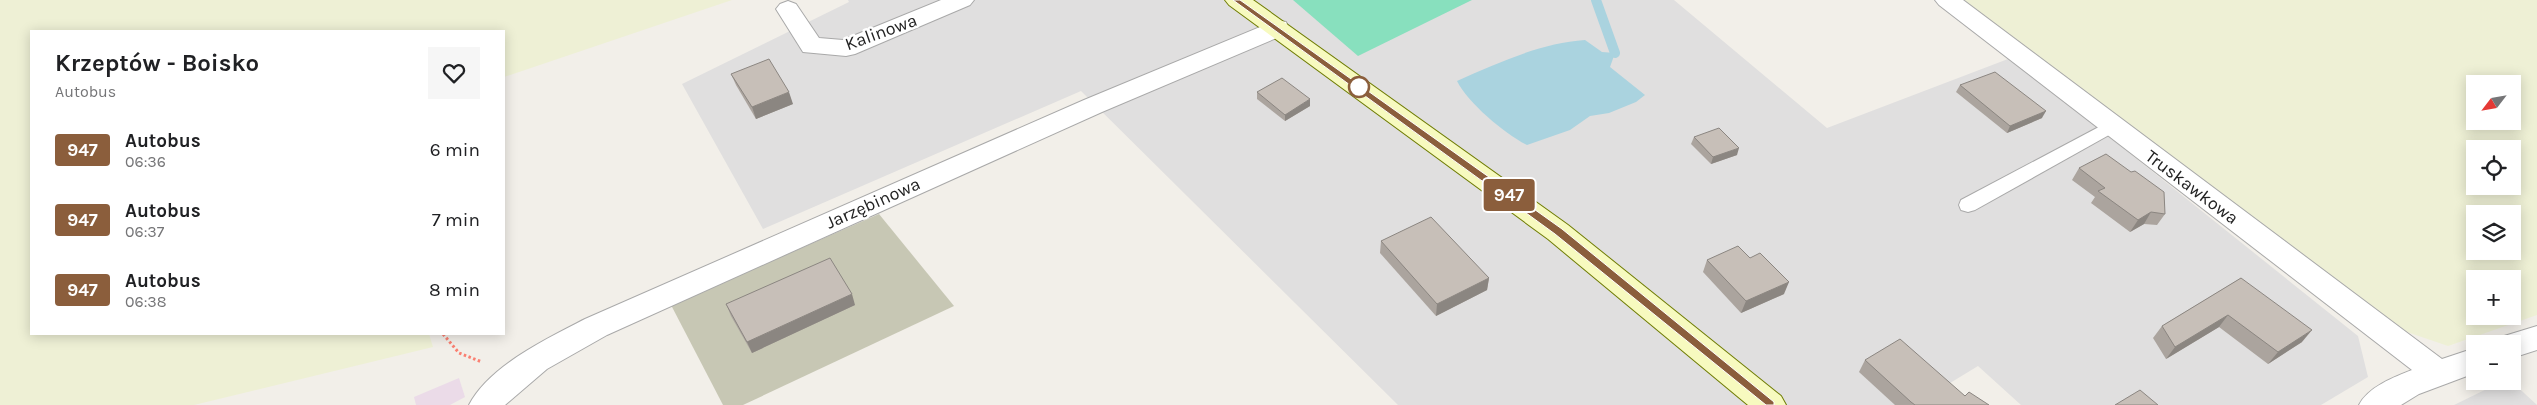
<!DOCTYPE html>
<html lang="pl">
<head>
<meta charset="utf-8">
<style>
	:root { --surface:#fff; --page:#f6f6f6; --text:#202124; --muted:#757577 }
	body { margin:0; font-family:Karla,sans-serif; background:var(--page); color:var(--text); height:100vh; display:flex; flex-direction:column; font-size:19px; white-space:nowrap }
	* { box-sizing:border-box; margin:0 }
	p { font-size:16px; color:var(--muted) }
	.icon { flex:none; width:28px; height:28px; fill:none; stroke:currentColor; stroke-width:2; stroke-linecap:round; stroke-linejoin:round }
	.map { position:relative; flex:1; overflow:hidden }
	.details { position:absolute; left:30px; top:30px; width:475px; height:305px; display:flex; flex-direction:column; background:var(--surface); border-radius:0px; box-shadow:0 2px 12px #0003 }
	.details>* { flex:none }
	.badge { padding:0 10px; border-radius:4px; font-size:18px; line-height:32px }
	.needle { width:32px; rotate:239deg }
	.tools { position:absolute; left:2466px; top:75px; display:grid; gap:10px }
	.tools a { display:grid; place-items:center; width:55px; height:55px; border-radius:0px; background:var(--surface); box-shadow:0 2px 12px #0003; font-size:25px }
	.map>.badge { position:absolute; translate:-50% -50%; box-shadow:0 0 0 2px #fff }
	.round { display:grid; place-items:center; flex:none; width:52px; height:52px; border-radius:0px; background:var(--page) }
	.summary { display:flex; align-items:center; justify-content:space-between; height:85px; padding:0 25px }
	h1 { font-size:24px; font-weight:700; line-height:38px }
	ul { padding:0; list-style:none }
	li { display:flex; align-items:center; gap:15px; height:70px; padding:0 25px }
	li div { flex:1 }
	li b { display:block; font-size:19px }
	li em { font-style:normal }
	li .badge { min-width:55px; font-weight:700; text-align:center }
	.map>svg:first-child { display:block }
</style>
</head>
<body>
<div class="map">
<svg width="2537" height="405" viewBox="0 0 2537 405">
	<rect width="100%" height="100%" fill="#f2efe9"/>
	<g fill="#e0dfdf">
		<polygon points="848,0 1674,0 1827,128 2008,59 2078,112 2358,336 2368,377 2321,405 2021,405 1978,366 1914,405 1398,405 1081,91 763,229 682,84 849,2"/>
		<polygon points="2503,381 2511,381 2537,405 2454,405"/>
	</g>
	<polygon fill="#ebdbe8" points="459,378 465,397 450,405 416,405 414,397"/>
	<polygon fill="#c7c7b4" points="879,214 954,306 743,405 723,405 671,305"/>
	<g fill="#eef0d5" fill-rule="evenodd">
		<polygon points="0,0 732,0 504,77 504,31 31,31 31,334 429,334 433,347 194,405 0,405"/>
		<path d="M1961,0H2537V315L2448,346L2407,332ZM2475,84H2512V121H2475ZM2475,149H2512V186H2475ZM2475,214H2512V251H2475ZM2475,279H2512V316H2475Z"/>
	</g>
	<polygon fill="#88e0be" points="1293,0 1472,0 1358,56"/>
	<path fill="#aad3df" d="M1585,40L1602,52L1615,53L1610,67L1645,95L1636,102L1609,113L1590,116L1570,130L1527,145C1505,134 1468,103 1457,81C1497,63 1541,43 1585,40Z"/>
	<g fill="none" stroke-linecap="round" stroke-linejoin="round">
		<polyline stroke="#aad3df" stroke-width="10" points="1596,0 1615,53"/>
		<defs>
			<polygon id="lane" points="2112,120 2118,122 2121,126 2118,130 1975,210 1968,212 1961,210 1959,205 1961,200"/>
			<g id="street">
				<polygon points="941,0 974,0 970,5 855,54 846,56 803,52 776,9 780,4 788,1 796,4 819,38 843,40"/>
				<path d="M1935,0H1963L2442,359L2475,348V373L2419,394L2401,405H2359C2368,387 2394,377 2412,370L1939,5Z"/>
				<path d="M1277,20L1286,22L1289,28L1286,34L1102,112L607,335L547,369L505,405H469C489,366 548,338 585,319L1084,100Z"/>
				<polygon points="2537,326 2537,350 2512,358 2512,344 2498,344 2501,337"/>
			</g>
			<polygon id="secondary" points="1225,0 1253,0 1568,225 1781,396 1786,405 1748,405 1548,239 1229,5"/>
		</defs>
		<use href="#lane" stroke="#a9a9a9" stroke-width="2"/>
		<use href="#street" stroke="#a9a9a9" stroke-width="2"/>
		<use href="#secondary" stroke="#707d05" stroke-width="2"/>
		<polyline stroke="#fa8072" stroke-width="3" stroke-dasharray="2.5 2.5" stroke-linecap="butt" points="443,334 459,353 482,362"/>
		<use href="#lane" fill="#fff" fill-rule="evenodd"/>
		<use href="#street" fill="#fff" fill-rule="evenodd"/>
		<use href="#secondary" fill="#f7fabf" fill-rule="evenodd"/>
	</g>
	<g fill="#aba49e">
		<polygon points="731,74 793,104 756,119 736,85"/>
		<polygon points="1960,85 2042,118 2007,133 1956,92"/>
		<polygon points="1257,92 1310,106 1285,121 1257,99"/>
		<polygon points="1694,137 1737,155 1711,164 1691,144"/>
		<polygon points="2079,168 2165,214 2157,225 2144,224 2130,232 2091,203 2095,197 2072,180"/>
		<polygon points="1381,241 1489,278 1487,290 1436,316 1380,253"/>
		<polygon points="1707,260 1784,294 1741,313 1703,272"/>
		<polygon points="2241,278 2302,342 2268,364 2219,327 2166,359 2153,338 2162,326"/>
		<polygon points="726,304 855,305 752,353 731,316"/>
		<polygon points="1865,360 1965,396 1989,405 1895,405 1859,372"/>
	</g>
	<g fill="#8b8681">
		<polygon points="789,92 793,104 756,119 752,107"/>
		<polygon points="1310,99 1310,106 1285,121 1285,115"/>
		<polygon points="2046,111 2042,118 2007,133 2010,126"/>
		<polygon points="1739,148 1737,155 1711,164 1713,157"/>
		<polygon points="2151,212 2144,224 2130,232 2138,220"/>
		<polygon points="1489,278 1487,290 1436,316 1437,304"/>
		<polygon points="1789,282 1784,294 1741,313 1746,301"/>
		<polygon points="852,294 855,305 752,353 747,342"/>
		<polygon points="2228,315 2219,327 2166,359 2175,347"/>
		<polygon points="2312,330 2302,342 2268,364 2278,352"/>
	</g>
	<g fill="#c7bfb8" stroke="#8b8681">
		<polygon points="769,59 789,92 752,107 731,74"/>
		<polygon points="1995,72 2046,111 2010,126 1960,85"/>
		<polygon points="1282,78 1310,99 1285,115 1257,92"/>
		<polygon points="1719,128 1739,148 1713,157 1694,137"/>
		<polygon points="2106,154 2131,172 2135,171 2164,192 2165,214 2151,212 2138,220 2098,191 2105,188 2079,168"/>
		<polygon points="1431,217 1489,278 1437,304 1381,241"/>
		<polygon points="1738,246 1750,258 1760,253 1789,282 1746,301 1707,260"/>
		<polygon points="830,258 852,294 747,342 726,304"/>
		<polygon points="2241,278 2312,330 2278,352 2228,315 2175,347 2162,326"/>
		<polygon points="1900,339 1965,396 1969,392 1989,405 1915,405 1911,402 1865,360"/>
		<polygon points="2140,390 2158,405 2115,405"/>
	</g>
	<polygon fill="#8b5e3c" stroke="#fff" points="1233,0 1240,0 1562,229 1774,402 1774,405 1766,405 1555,234"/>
	<circle fill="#fff" stroke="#8b5e3c" stroke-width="2.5" cx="1359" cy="87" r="10"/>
	<g text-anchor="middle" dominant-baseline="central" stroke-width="5" stroke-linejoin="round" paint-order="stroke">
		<g font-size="18" fill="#222" stroke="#fff">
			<text transform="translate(881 32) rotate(-20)">Kalinowa</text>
			<text transform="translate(2192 187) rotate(37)">Truskawkowa</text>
			<text transform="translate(873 203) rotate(-24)">Jarzębinowa</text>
		</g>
	</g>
</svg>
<div class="tools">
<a><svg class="needle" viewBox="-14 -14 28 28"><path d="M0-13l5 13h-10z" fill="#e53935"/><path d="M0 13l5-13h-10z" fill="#757577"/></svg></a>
<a><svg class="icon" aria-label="locate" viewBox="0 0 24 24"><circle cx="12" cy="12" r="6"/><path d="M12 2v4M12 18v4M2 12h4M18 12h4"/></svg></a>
<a><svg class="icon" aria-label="layers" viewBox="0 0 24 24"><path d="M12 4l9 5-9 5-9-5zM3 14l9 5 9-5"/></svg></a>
<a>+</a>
<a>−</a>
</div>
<b class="badge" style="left:1509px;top:195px;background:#8b5e3c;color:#fff">947</b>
<section class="details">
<div class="summary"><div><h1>Krzeptów - Boisko</h1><p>Autobus</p></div><a class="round"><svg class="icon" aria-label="heart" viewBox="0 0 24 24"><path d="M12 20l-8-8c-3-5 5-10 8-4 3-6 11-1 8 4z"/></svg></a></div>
<ul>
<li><span class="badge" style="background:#8b5e3c;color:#fff">947</span><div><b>Autobus</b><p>06:36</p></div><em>6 min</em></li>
<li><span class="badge" style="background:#8b5e3c;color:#fff">947</span><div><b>Autobus</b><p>06:37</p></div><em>7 min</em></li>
<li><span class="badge" style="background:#8b5e3c;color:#fff">947</span><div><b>Autobus</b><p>06:38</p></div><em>8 min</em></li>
</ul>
</section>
</div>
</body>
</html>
